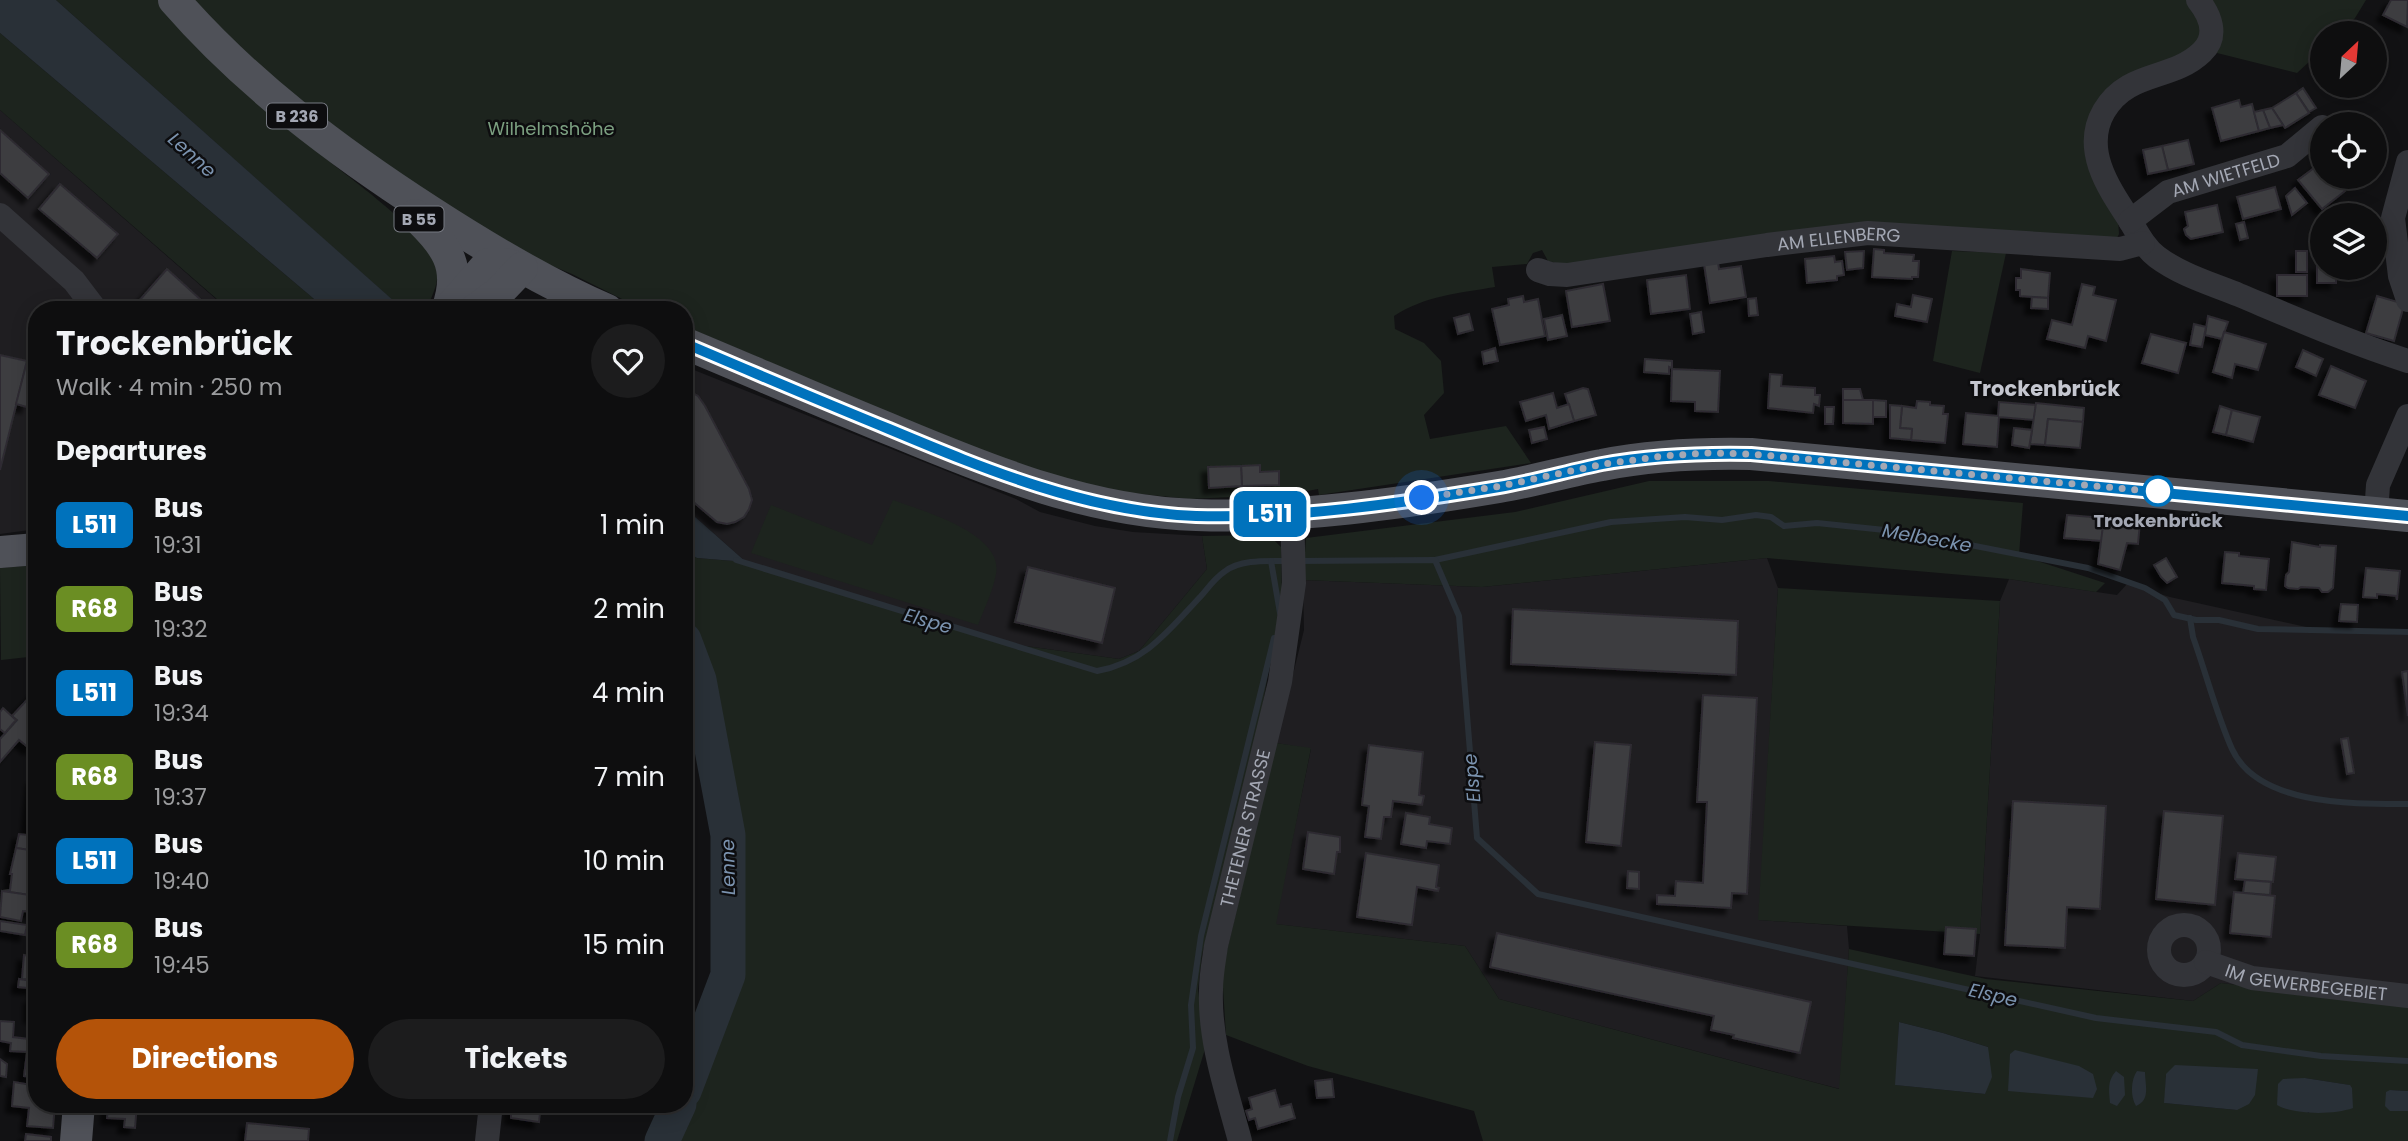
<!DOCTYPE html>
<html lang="en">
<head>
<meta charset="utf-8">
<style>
	:root { --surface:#0e0e0f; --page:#1c1c1d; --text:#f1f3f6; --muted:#9b9c9e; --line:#2e2e2f; --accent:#b45309 }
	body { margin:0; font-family:Poppins,sans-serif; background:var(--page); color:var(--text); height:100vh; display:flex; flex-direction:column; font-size:26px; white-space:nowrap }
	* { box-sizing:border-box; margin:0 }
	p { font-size:23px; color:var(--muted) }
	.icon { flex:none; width:38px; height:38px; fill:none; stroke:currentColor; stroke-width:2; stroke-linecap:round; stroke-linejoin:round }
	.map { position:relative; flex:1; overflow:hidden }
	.panel { position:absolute; left:28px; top:301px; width:665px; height:812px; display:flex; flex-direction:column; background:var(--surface); border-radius:28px; box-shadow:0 4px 18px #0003,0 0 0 2px var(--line) }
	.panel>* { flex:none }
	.badge { padding:0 14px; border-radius:10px; font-size:24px; line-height:46px }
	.needle { width:46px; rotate:26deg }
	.buttons { position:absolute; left:2310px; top:21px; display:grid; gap:14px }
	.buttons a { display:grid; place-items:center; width:77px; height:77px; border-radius:50%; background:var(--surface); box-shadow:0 4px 18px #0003,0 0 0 2px var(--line); font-size:35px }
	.you { position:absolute; width:35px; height:35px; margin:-18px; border:5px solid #fff; border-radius:50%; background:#1a73e8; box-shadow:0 0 0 10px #1a73e833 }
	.map>.badge { position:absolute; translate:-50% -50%; box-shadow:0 0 0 4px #fff }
	h2 { padding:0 28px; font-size:26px; line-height:63px }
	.round { display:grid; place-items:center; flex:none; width:74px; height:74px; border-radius:37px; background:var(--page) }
	.head { display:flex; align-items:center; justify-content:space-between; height:119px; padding:0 28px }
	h1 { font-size:33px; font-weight:700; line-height:52px }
	.cta { display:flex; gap:14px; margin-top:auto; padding:14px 28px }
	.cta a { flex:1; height:80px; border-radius:42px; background:var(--accent); color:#fff; font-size:28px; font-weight:700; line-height:80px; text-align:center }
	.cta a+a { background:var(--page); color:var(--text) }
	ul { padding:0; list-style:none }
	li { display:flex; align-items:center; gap:21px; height:84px; padding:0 28px }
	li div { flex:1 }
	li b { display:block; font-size:26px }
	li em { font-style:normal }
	li .badge { min-width:77px; font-weight:700; text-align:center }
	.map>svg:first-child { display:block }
</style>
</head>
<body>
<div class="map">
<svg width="2408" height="1141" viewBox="0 0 2408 1141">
	<defs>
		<filter id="shadow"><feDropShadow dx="-6" dy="6" stdDeviation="2" flood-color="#0009"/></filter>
	</defs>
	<rect width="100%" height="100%" fill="#121214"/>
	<g fill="#1f1e21">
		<polygon points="0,110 225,307 241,310 37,310 37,529 0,534"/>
		<polygon points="684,366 1016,499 1040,512 1095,526 1133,532 1202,536 1207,569 1139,651 1119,659 1018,645 887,608 746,562 684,507"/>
		<polygon points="1767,558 1778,588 1759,920 1847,926 1849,949 1840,1089 1499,999 1465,946 1275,924 1311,749 1276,743 1304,630 1303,580 1482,587"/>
		<polygon points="2009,579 2117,595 2127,584 2170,597 2324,631 2408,635 2408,1006 2221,983 2193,1001 1975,976 1980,934 2000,601"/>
	</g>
	<g fill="#1d241e" fill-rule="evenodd">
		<path d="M56,0H161C210,48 257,100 309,145C340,172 424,228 436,265C441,279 432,298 425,310H404L399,306Z"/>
		<path d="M189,0H2366L2355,18L2340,33H2322V50L2297,73L2197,48L2091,127L2118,219L2119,234L2116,240L1989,233L1569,266L1548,261L1542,250L1533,253L1527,264L1492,267L1495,287C1460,293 1424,296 1394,316L1395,329L1424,343L1441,361L1444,393L1424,415L1430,439L1506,426L1531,463L1319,495L1318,489L1291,494L1190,499L1091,489L1033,471L892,414L684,326V310H644L572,274L472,233L313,125Z"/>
		<polygon points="0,33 327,310 241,310 226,307 0,110"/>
		<polygon points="1952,251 2006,253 1980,373 1933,361"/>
		<polygon points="1649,481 1769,481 2023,503 2019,555 2105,583 2096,592 2009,579 1767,558 1482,587 1303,580 1306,538 1515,512"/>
		<path d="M893,500C922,511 1004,533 996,574C993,591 984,609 978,625L751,553L771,505L872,545Z"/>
		<polygon points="1269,535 1281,547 1282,594 1260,720 1202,955 1198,989 1205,1049 1177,1141 655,1141 672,1104 684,1104 684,1079 725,991 726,886 687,664 684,631 684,551 697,558 746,562 887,608 1018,645 1119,659 1139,651 1207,569 1202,536"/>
		<polygon points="37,565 37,656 1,660 0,568"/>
		<polygon points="1778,588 2000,601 1980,934 1758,920"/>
		<path d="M1276,743L1311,748L1276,924L1465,946L1499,999L1839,1089L1849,949L1986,979L2193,1001L2221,983L2408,1006V1091L2391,1090L2390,1111H2408V1141H1483L1474,1111L1308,1066L1226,1035L1222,972ZM1899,1022L1943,1033L1988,1047L1985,1094L1896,1085ZM2166,1074L2237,1110L2165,1103ZM2305,1078L2349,1085L2308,1113Z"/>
	</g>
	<g fill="#293037">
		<polygon points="0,0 56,0 404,310 327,310 0,33"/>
		<polygon points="684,507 746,562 697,558 684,551"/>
		<polygon points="1899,1022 1943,1033 1988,1047 1992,1077 1985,1094 1895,1085"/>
		<polygon points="2015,1050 2079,1066 2093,1074 2097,1089 2093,1098 2008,1091 2010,1054"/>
		<polygon points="2175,1065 2258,1069 2255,1095 2249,1104 2237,1110 2164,1103 2166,1074"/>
		<path d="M2116,1071L2124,1077L2125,1095L2117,1106L2110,1103C2109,1090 2107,1081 2116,1071Z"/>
		<path d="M2137,1071L2145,1072C2145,1085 2151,1100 2136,1106C2130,1096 2131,1079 2137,1071Z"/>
		<path d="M2305,1078L2350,1085L2352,1088L2353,1108C2334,1115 2294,1115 2277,1105L2278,1084L2283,1079Z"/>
		<polygon points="2390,1090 2408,1091 2408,1111 2390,1111 2385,1106 2386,1092"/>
	</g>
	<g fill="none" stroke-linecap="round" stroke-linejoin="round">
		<g stroke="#293037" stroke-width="6">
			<path d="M736,560L1097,671C1146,662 1169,630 1201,596C1208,588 1215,578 1224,572C1240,559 1268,561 1288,561"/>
			<polyline points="1435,560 1611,522 1685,517 1722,520 1756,515 1771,517 1784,526 1817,523 1904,532 2088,568 2145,588 2165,600 2174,615 2196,620 2219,620 2258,629 2408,632"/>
			<polyline points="1271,561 1280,613"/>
			<polyline points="1299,561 1435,560 1459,616 1477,838 1538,894 2096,1018 2216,1032 2242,1045 2321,1056 2408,1061"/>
			<path d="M2190,618L2193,637C2206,673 2217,716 2232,749C2258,806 2355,804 2408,804"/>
			<polyline points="1170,1141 1178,1097 1193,1048 1191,1005 1201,936 1274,638"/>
		</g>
		<g stroke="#293037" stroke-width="35">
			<polyline points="684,640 699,680 728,835 728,975 684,1091"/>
			<polyline points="662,1141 679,1104"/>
		</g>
	</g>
	<g fill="#3c3d41" stroke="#2d2c30" stroke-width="2" filter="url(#shadow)">
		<polygon points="2391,0 2408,0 2407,27 2383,15"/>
		<polygon points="2303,88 2316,108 2309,112 2296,93"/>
		<polygon points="2296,93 2309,113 2285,128 2272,108"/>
		<polygon points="2239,100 2241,107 2252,104 2259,131 2221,141 2212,108"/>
		<polygon points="2272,108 2283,125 2270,128 2263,110"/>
		<polygon points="2263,110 2270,128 2259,131 2254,112"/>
		<polygon points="0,130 49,174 28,198 0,173"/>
		<polygon points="2188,140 2194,164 2168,170 2162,146"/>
		<polygon points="2162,146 2168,170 2148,174 2143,150"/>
		<polygon points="2322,162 2322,177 2334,177 2345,191 2322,209 2298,180"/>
		<polygon points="60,184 118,234 97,258 39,209"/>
		<polygon points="2275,187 2281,209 2243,219 2237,197"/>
		<polygon points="2295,188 2307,203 2292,215 2286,196"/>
		<polygon points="2217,205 2223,232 2191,239 2186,235 2184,229 2188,226 2185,212"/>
		<polygon points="2244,222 2248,238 2240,240 2236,224"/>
		<polygon points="1874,249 1884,250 1884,253 1914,255 1913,261 1919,261 1918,277 1912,277 1912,279 1872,277"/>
		<polygon points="1864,251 1863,268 1847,270 1845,252"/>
		<rect x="2296" y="251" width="11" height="21"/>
		<polygon points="1834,256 1835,262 1842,261 1844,275 1837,276 1837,280 1807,283 1805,259"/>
		<polygon points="1718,262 1719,269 1741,266 1746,297 1710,303 1704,264"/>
		<polygon points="2317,265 2322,265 2322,268 2336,268 2336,283 2317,283"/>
		<polygon points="167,269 212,310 131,310"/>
		<polygon points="2021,269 2050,273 2048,298 2020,296 2020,290 2016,290 2016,278 2021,278"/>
		<polygon points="1686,275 1690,309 1651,314 1647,280"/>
		<rect x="2277" y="275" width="30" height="21"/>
		<polygon points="1603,284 1610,321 1572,327 1566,291"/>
		<polygon points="2082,284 2095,287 2093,295 2116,300 2106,341 2088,336 2085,348 2047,339 2052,320 2072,325"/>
		<polygon points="1913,295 1932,299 1927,322 1895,316 1897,304 1911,307"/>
		<polygon points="1523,296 1524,302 1538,299 1545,336 1500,345 1492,309 1509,305 1508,299"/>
		<polygon points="2377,296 2401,303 2403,309 2394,341 2366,333"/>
		<polygon points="2032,297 2048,298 2048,309 2031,308"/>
		<polygon points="1756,298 1758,315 1749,316 1748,299"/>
		<polygon points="1701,312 1704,332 1693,334 1690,314"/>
		<polygon points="1469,314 1473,330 1458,334 1454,318"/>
		<polygon points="1562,315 1567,336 1548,340 1544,319"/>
		<polygon points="2208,316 2228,322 2222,339 2205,335"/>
		<polygon points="2194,324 2206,327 2202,347 2190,345"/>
		<polygon points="2224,332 2266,344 2258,370 2235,364 2232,378 2213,372"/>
		<polygon points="2151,334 2186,343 2178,373 2142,363"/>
		<polygon points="1495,348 1498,361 1484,364 1482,352"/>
		<polygon points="2303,350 2323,359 2316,376 2296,367"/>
		<polygon points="0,355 27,361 0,470"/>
		<polygon points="1645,359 1672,361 1672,368 1669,367 1669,374 1644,372"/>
		<polygon points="27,361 37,364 27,407 16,404"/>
		<polygon points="2331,366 2366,381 2355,408 2319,395"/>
		<polygon points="1672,369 1720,371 1718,412 1695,411 1695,402 1671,401"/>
		<polygon points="1770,374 1782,375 1781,386 1815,388 1815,395 1820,395 1819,406 1814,404 1813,413 1768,408"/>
		<polygon points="684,388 698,396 705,406 749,489 752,500 749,509 744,517 735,522 727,524 717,522 684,494"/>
		<polygon points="1583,388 1588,389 1596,415 1574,421 1565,394"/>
		<polygon points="1843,389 1860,389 1863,400 1843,400"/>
		<polygon points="1553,393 1557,408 1569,404 1574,421 1549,429 1546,415 1526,421 1520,402"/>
		<polygon points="1843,400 1873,400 1873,424 1843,423"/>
		<polygon points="1873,400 1886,401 1886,417 1873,417"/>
		<polygon points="1917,401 1930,402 1930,405 1944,406 1943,414 1948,414 1945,443 1911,440 1912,429 1900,428 1902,406 1916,408"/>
		<polygon points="1999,402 2036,405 2034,420 1999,417 1997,447 1963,444 1966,413 1998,416"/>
		<polygon points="2036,403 2084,408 2083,422 2048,419 2045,445 2030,444"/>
		<polygon points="1890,405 1902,406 1900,428 1912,429 1911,440 1890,438"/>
		<polygon points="2220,406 2232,410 2226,435 2213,432"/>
		<polygon points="1825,407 1834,407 1833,424 1825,424"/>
		<polygon points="2232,410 2260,417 2253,442 2226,435"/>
		<polygon points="2048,419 2083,422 2080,448 2045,445"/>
		<polygon points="1544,427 1547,439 1532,443 1529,430"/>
		<polygon points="2014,428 2032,430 2029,448 2012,445"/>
		<polygon points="1260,465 1260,472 1279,471 1279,485 1242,486 1241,466"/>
		<polygon points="1241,466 1242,486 1209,488 1208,467"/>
		<polygon points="2067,515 2104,518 2102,541 2064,538"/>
		<polygon points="2104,518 2140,522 2138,544 2127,543 2120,570 2098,564"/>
		<polygon points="2292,542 2320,547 2320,545 2336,546 2333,588 2328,592 2322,592 2319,588 2301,587 2298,589 2288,588 2285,586 2286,575 2289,572"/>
		<polygon points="2225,552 2239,553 2239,556 2269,559 2266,590 2254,589 2254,586 2222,583"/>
		<polygon points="2166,558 2177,577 2167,583 2161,577 2154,565"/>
		<polygon points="1028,567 1115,588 1102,643 1015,622"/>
		<polygon points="2366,568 2400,571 2397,600 2396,596 2377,594 2377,598 2363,597"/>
		<polygon points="2341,604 2358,605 2357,622 2339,621"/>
		<polygon points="1513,609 1738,621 1736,675 1511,664"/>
		<polygon points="2408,671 2408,716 2402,672"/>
		<polygon points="37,689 37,742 30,749 19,740 0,762 0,739 17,720 12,716"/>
		<polygon points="1703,695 1757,698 1747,894 1732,893 1731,908 1657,904 1657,895 1675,896 1676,881 1703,883 1707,802 1697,802"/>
		<polygon points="3,708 16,720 5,733 0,729 0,712"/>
		<polygon points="2348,738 2354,773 2347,774 2341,739"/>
		<polygon points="1595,742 1631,745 1621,846 1586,842"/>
		<polygon points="1369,745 1423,752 1419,795 1424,796 1422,805 1393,801 1391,817 1384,817 1381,839 1365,837 1369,806 1362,805"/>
		<polygon points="32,779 37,780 37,851 16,848 19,834 27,835"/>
		<polygon points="2013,801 2106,806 2100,909 2067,907 2065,948 2005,945"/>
		<polygon points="2164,811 2223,816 2215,905 2156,899"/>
		<polygon points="1406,813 1430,817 1429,824 1452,828 1450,844 1427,841 1426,848 1401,844"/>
		<polygon points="1308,832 1340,837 1340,852 1337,852 1334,874 1303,869"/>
		<polygon points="16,848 37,851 37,896 2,891 10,890 12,874 10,874"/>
		<polygon points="1366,853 1439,865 1436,887 1439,888 1438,891 1417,887 1412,925 1357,917"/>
		<polygon points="2238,853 2276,857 2273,882 2235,879"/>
		<polygon points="1628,871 1639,872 1639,889 1627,888"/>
		<polygon points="2245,880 2271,882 2270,895 2243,893"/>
		<polygon points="2,891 37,896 37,912 23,911 21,921 0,917"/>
		<polygon points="2234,892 2275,896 2271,937 2230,933"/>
		<polygon points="0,921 27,925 25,935 0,931"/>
		<polygon points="1946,927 1976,929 1974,956 1944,954"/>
		<polygon points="1497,933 1811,1002 1800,1053 1733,1038 1734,1035 1711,1030 1714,1016 1490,967"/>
		<polygon points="24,955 34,957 33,968 37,968 36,980 22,979"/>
		<polygon points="37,978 37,989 18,987 19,979 32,981"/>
		<polygon points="34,994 37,994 37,1017 30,1017 30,998 33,999"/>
		<polygon points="0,1021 14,1022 13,1037 37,1040 37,1086 33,1085 34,1077 24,1076 27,1052 10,1051 11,1043 0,1041"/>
		<polygon points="0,1059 7,1064 6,1077 0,1076"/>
		<polygon points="1332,1079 1334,1097 1317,1098 1315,1081"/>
		<polygon points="14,1082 37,1086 37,1104 55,1104 53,1128 27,1126 29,1108 12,1106"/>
		<polygon points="1275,1090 1280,1107 1291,1104 1295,1118 1258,1129 1255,1118 1249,1120 1246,1111 1252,1109 1249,1098"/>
		<polygon points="108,1104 137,1104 135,1128 124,1127 125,1119 107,1118"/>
		<polygon points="511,1104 541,1104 539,1122 511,1118"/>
		<polygon points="247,1123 309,1129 308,1141 245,1141"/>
		<polygon points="26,1134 51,1137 51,1141 25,1141"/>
	</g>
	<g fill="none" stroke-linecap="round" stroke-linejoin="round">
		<g stroke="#333439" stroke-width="24">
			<path d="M2198,0C2210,15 2219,36 2202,52C2172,81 2128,70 2104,111C2082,149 2108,187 2129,219C2137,232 2144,247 2157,257C2181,275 2212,284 2239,295C2294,318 2351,343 2408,361"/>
			<polyline points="2408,162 2393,218 2400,276 2408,300"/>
			<polyline points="0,215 74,281 96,310"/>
			<path id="s1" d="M2130,221L2168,192L2287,156L2322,127"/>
			<path id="s2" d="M1538,270L1550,274L1567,275L1767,245L1868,233L2120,249L2143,243"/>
			<polyline points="2376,514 2378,485 2408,416"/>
			<circle cx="2184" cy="950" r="25"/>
			<path id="s3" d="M2206,962L2252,978L2408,996"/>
			<polyline points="487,1141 491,1104"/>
			<path id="s4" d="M1240,1141C1227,1092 1209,1041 1211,990C1211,975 1214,960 1216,946L1280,682L1294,583L1292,512"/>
		</g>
		<g stroke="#4f5158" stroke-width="32">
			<path d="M174,0C247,84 338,152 431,212C488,249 545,283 607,310"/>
			<path d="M415,215C444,244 464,265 447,310"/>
			<polyline points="448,310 488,264 504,264 521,268"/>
			<polyline points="475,310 498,293 522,268"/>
			<path d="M684,343C756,373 827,404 899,433C995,473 1091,512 1196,515C1293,519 1404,503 1499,487C1534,481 1568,471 1602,465C1652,455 1701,453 1751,454L2408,516"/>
			<polyline points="0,552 37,549"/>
			<polyline points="76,1141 79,1104"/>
		</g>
	</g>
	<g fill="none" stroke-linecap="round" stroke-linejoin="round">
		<defs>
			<path id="line" d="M684,343C752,372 820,401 889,429C987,470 1088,512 1196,516C1293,519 1404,503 1499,487C1534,481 1568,471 1602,464C1652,455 1702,453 1751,454L2408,516"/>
		</defs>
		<use href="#line" stroke="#fff" stroke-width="16"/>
		<use href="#line" stroke="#0072bc" stroke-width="10"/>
		<polyline stroke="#a4a8b4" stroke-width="7" stroke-dasharray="0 12.6" points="1422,498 1501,486 1604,464 1664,456 1708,453 1751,454 2160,492 2158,491"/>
	</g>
	<circle fill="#fff" stroke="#0072bc" stroke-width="3.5" cx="2158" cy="491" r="14"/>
	<g text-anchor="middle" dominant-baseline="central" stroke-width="5" stroke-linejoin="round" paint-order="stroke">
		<g fill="#0d0d0f" stroke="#777a82" stroke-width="2">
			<rect x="267" y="103.5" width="60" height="25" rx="5"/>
			<rect x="394.5" y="206.5" width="49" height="25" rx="5"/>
		</g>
		<g font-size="16" font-weight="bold" fill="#a4a8b4">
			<text x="297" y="116">B 236</text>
			<text x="419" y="219">B 55</text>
		</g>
		<g font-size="18" fill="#7b9f80" stroke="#0d0d0f">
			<text x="551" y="128">Wilhelmshöhe</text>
		</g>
		<g font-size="18" fill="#a4a8b4" stroke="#0d0d0f">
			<text stroke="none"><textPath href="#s1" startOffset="108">AM WIETFELD</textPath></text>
			<text stroke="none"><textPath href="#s2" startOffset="304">AM ELLENBERG</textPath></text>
			<text stroke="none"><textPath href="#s4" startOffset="320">THETENER STRASSE</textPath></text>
			<text stroke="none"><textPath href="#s3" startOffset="103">IM GEWERBEGEBIET</textPath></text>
		</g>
		<g font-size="18" font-weight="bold" fill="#a4a8b4" stroke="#0d0d0f">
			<text x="2158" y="520">Trockenbrück</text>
		</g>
		<g font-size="19" font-style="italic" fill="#7b93af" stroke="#0d0d0f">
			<text transform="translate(192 155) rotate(42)">Lenne</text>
			<text transform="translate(1927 538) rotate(10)">Melbecke</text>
			<text transform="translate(928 621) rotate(16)">Elspe</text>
			<text transform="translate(1472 778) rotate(-95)">Elspe</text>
			<text transform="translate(728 867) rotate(-91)">Lenne</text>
			<text transform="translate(1993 995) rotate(13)">Elspe</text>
		</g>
		<g font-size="21" font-weight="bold" fill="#c5c7d0" stroke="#0d0d0f">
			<text x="2045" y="388">Trockenbrück</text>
		</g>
	</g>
</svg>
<div class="buttons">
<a><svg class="needle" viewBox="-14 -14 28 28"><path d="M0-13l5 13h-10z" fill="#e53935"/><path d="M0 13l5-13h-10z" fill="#9b9c9e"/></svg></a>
<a><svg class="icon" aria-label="locate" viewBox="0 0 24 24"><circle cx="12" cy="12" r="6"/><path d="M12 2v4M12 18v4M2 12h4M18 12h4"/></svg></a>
<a><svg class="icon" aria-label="layers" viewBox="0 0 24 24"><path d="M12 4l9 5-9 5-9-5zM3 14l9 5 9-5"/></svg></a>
</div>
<div class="you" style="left:1422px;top:498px"></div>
<b class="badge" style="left:1270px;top:514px;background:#0072bc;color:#fff">L511</b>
<section class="panel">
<div class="head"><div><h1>Trockenbrück</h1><p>Walk · 4 min · 250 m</p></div><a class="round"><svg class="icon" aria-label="heart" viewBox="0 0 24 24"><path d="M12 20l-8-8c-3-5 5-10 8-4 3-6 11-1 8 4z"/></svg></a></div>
<h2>Departures</h2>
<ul>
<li><span class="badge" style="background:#0072bc;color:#fff">L511</span><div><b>Bus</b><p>19:31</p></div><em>1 min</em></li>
<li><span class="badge" style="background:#6b8e23;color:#fff">R68</span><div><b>Bus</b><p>19:32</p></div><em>2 min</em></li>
<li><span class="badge" style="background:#0072bc;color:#fff">L511</span><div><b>Bus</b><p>19:34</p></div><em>4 min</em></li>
<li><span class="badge" style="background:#6b8e23;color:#fff">R68</span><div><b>Bus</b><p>19:37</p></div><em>7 min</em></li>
<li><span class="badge" style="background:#0072bc;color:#fff">L511</span><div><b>Bus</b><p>19:40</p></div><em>10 min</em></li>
<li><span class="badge" style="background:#6b8e23;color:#fff">R68</span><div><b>Bus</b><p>19:45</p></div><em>15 min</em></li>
</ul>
<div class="cta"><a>Directions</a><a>Tickets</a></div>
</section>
</div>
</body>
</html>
